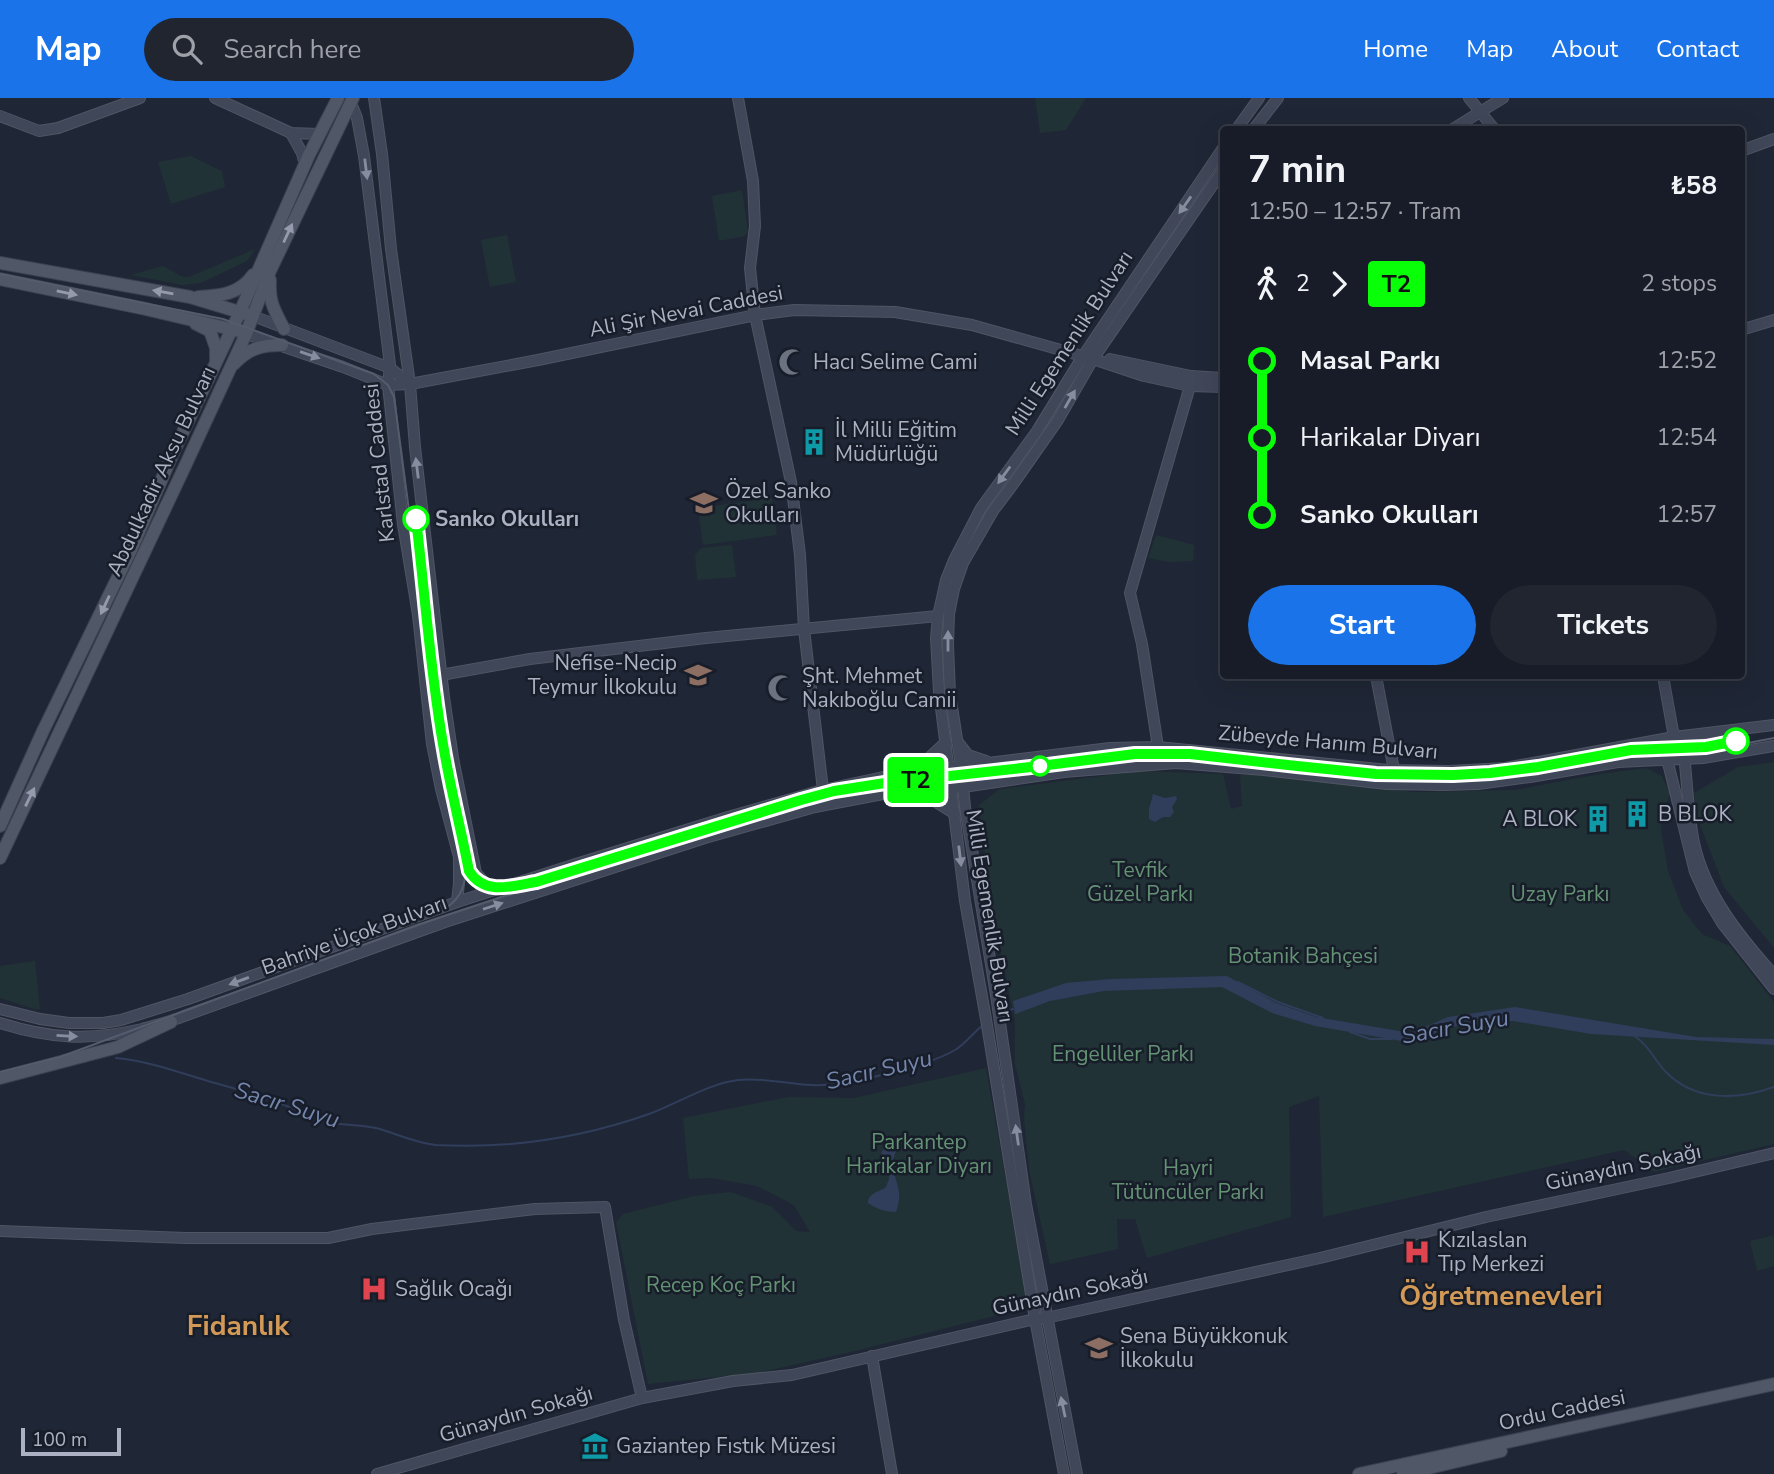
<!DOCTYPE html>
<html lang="en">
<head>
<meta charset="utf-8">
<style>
	:root { --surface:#171c28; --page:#202530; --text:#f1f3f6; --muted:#9ea1a8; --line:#363a45; --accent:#1a73e8 }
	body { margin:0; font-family:"Nunito Sans",sans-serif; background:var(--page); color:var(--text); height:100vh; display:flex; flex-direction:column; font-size:26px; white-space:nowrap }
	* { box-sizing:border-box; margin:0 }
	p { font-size:23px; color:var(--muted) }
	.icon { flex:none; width:38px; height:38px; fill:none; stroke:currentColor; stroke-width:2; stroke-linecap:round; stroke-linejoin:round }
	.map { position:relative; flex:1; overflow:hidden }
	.sheet { position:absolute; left:1220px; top:28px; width:525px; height:553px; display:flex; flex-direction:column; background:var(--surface); border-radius:7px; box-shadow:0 7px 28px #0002,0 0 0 2px var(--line) }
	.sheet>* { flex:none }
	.badge { padding:0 14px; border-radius:5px; font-size:24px; line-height:46px }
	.scale { position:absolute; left:21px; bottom:18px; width:100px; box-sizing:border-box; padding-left:7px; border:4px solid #acb2c3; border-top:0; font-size:19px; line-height:24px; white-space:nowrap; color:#acb2c3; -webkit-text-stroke:5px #181d2a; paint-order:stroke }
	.map>.badge { position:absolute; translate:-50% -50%; box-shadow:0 0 0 4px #fff }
	.legs { display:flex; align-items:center; gap:10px; height:77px; padding:0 28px; font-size:23px }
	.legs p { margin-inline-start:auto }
	.overview { display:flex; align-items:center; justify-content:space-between; height:119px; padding:0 28px }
	h1 { font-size:38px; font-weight:700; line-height:52px }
	.primary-button { display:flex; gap:14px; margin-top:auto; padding:14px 28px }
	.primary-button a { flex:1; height:80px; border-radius:42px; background:var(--accent); color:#fff; font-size:28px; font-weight:700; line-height:80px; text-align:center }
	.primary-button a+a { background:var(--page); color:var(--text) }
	ul { padding:0 28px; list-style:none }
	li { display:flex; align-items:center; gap:24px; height:77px; font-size:26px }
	li i { display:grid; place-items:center; width:10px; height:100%; margin:0 9px; background:currentColor }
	li i::after { content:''; width:18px; height:18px; margin:-9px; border:5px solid; border-radius:50%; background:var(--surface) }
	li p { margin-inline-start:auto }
	li:first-child i { background:linear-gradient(#0000 50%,currentColor 0) }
	li:last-child i { background:linear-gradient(currentColor 50%,#0000 0) }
	header { display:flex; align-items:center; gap:42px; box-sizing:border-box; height:98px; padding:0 35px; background:var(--accent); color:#fff }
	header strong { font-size:33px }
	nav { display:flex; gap:38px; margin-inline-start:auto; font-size:24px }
	.search { width:490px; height:63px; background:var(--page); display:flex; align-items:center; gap:18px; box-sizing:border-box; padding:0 24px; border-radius:38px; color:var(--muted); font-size:26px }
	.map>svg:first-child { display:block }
</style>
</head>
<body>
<header>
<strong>Map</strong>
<div class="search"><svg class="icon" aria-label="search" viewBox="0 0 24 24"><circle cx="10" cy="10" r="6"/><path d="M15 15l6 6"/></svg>Search here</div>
<nav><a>Home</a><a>Map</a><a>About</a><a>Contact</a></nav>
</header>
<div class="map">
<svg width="1774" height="1376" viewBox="0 0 1774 1376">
	<rect width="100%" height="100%" fill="#1f2635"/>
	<g fill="#213236">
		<polygon points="1035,0 1086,0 1066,32 1040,35"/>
		<polygon points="191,58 222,73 225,89 171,106 158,64"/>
		<polygon points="742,92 748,134 745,138 719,143 712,98"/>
		<polygon points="507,137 516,184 490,189 481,142"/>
		<polygon points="255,151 247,163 201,185 182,187 131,177 163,168 183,179 189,179"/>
		<polygon points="772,400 777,437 703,447 698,410"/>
		<polygon points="1156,437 1194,447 1193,463 1169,464 1148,460"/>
		<polygon points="732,447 736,479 697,482 695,457 701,450"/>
		<polygon points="1774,664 1774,850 1724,789 1697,719 1694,695 1738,669"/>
		<polygon points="1646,670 1662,678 1670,696 1664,712 1661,732 1668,773 1683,812 1702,836 1730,848 1774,904 1774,1046 1654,1074 1624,1052 1323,1119 1319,998 1289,1009 1291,1119 1147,1160 1135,1121 1117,1121 1118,1151 1050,1166 1029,1072 1024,1020 1025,1006 1015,966 1015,923 991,810 979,707 1000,691 1140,673 1223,676 1231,711 1242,708 1240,677 1263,677 1415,694 1515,692 1600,676"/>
		<polygon points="35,863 40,911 34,911 0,900 0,868"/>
		<polygon points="986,970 1009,1100 1026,1203 1014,1213 855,1253 757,1275 648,1286 616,1124 623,1116 694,1098 731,1094 772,1109 796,1133 810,1134 794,1107 757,1088 711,1080 689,1081 683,1020 788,999 854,1000"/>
		<polygon points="1774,1137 1774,1168 1757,1173 1750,1143"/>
	</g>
	<g fill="#303d5b">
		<polygon points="1153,696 1165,700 1176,698 1177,701 1172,709 1174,714 1170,719 1163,719 1155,724 1149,721 1149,711"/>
		<polygon points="1227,878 1276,905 1316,919 1411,935 1448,919 1515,909 1696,939 1774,941 1774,947 1591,936 1513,923 1449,929 1413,945 1315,928 1272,915 1222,889 1104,893 1050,903 1015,916 1013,903 1066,885 1110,881"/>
		<path d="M894,1042L898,1044C898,1052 892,1059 893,1067C895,1087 904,1093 896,1114C887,1114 876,1111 868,1105C868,1095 879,1094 886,1089L889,1081V1072C879,1056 879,1061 887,1043Z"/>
	</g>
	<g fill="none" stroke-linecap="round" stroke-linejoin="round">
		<g stroke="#303d5b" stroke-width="2">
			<polyline points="1238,884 1278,904 1323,920"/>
			<polyline points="1002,915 1013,911"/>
			<polyline points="1350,934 1370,941 1392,941"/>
			<path d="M1633,937C1649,947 1654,962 1666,974C1695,1004 1738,1002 1774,989"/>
			<path d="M116,960C148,963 178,974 208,983C232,990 256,996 279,1005C294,1011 308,1018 323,1023C342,1028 361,1026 380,1031C399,1037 416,1045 436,1047C509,1051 581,1040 649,1016C679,1005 707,986 738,982C763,979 787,986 812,987C843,989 928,968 955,952C966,945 973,935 983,927"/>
		</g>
		<defs>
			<g id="secondary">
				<polyline points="215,0 291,35 319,36"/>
				<polyline points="374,0 382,56 391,151 410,286 415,349 444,599 453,660 476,775 484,784 496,791"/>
				<polyline points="738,0 753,83 755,128 750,170 755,217 791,384 800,457 804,531 823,692"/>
				<polyline points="1469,0 1495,32"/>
				<polyline points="351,5 357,20 364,58 390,267 388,287 403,426 418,517 432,646 441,691 459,759 459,785 457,804"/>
				<polyline points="0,18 39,33 58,30 140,0"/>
				<polyline points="1236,32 1259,0"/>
				<polyline points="1253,32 1278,0"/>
				<polyline points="1451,32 1503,0"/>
				<polyline points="291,35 302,55 305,67"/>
				<polyline points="1741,53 1774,41"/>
				<polyline points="253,218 390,270 410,286"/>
				<polyline points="1741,232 1774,222"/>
				<polyline points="246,236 343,269 388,287 410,286 538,262 755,217 794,212 895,214 972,227 1093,261 1144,278 1190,288 1223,289"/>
				<polyline points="1110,261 1191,278 1223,280"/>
				<polyline points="441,577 530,561 706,540 938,518"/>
				<polyline points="1376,578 1394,672"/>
				<polyline points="1663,578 1674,639"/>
				<path d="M1682,638C1687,674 1687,710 1694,745C1705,796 1740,839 1774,877"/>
				<polyline points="1665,641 1667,661 1695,774 1707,800 1722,825 1774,891"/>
				<polyline points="957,643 968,657 986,663"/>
				<polyline points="1158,649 1142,546 1130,495 1190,288 1191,278"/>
				<polyline points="915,673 946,644"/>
				<polyline points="918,693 955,716"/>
				<polyline points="0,911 40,921 69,925 103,925 121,922 188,901 457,804 579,765 728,719 823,692 897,676 1110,650 1158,649 1389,672 1449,673 1505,670 1674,639 1774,627"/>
				<path d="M0,925C51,941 89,943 142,931C156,927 170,924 184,918L445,824L705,740L815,709L888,695L963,689L1064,674L1176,665L1264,672L1387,686L1444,687L1478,686L1530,679L1618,664L1703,660L1774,648"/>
				<polyline points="0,1133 186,1140 328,1140 372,1131 535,1111 605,1109 624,1222 642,1300"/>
				<polyline points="872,1258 892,1376"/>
				<polyline points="377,1376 642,1300 733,1283 792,1277 1035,1221 1046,1220 1320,1160 1486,1119 1669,1080 1774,1055"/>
				<polyline points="1064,1376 1035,1221 986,921 965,803 939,594 936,540 938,518 946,482 954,462 981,410 1037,333 1083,258 1223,50"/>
				<polyline points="1077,1376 1026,1106 996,897 965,709 961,667 950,596 948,547 949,516 954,491 963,465 993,413 1014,385 1058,322 1093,261 1223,72"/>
			</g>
			<g id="primary">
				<polyline points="0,165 190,199 246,216"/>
				<polyline points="0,181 141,210 239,233"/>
				<path d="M270,182C269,205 274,211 284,231"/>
				<path d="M198,199C220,198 240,196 253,177"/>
				<polyline points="196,226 210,233 216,250 216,261"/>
				<path d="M234,266C249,250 262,247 282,247"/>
				<polyline points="0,728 43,633 131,452 174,353 240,214 309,57 338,0"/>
				<polyline points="0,760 186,366 246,236 270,173 353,0"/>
				<polyline points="0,980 118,949 171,924"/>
				<polyline points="1359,1376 1774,1286"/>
				<polyline points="1403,1376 1501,1353"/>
			</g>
		</defs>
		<use href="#secondary" stroke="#505564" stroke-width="12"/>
		<use href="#primary" stroke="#3c414f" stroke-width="14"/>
		<use href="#secondary" stroke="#404759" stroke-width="10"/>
		<use href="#primary" stroke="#505766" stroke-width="12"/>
		<g stroke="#545c6d" stroke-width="2">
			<path d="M0,176L223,221L374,276L388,287L394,299L440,647L466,774C476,790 488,794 506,793"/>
			<path d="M439,816C458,802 465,794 466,770"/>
			<polyline points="0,974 60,959 417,827 537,787 802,705 835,697 887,688 1003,677 1136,660 1190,660 1376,679 1453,681 1491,679 1539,673 1631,656 1707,653 1774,640"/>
		</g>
	</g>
	<defs><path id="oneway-solid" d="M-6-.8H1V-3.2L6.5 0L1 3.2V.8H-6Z" transform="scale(1.75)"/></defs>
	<g fill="#868d9e">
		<use href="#oneway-solid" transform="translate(366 71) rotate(83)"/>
		<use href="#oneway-solid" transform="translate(1185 107) rotate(125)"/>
		<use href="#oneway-solid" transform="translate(310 257) rotate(19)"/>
		<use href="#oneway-solid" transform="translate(1070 301) rotate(-60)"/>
		<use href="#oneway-solid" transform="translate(417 370) rotate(-97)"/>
		<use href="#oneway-solid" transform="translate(1004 377) rotate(126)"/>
		<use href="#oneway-solid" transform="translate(948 543) rotate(-90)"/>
		<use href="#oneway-solid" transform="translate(960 758) rotate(83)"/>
		<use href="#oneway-solid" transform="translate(493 808) rotate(-18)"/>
		<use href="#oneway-solid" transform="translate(239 883) rotate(160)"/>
		<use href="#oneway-solid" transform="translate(67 938) rotate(3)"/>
		<use href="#oneway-solid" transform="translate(1017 1037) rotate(-98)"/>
		<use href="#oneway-solid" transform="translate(1063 1309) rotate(-102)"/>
	</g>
	<g fill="#959bac">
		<use href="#oneway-solid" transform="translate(288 135) rotate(-65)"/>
		<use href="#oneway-solid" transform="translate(163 194) rotate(-170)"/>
		<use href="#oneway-solid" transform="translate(67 195) rotate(12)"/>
		<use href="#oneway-solid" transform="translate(105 507) rotate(115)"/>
		<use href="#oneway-solid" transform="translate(30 699) rotate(-64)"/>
	</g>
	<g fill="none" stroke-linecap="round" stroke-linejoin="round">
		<defs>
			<path id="line-1" d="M416,421C425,496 430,571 443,646C450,689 461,731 469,773C485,798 511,788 536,784L801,702L834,693L885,685L1040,668L1135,656H1190L1297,668L1376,676L1453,677L1490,675L1538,669L1631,652L1706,649L1736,643"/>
		</defs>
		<use href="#line-1" stroke="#fff" stroke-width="16"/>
		<use href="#line-1" stroke="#08ff08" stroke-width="10"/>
	</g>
	<defs>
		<symbol id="mosque-bare" viewBox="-9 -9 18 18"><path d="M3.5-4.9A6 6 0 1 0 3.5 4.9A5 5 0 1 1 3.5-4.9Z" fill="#6b7280" stroke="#181d2a" stroke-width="2.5" paint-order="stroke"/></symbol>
		<symbol id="building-bare" viewBox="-9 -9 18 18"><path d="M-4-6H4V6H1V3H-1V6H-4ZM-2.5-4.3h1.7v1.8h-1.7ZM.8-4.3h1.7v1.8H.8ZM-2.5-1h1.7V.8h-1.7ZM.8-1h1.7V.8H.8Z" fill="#0f9aa8" stroke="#181d2a" stroke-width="2.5" paint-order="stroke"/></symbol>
		<symbol id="school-bare" viewBox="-9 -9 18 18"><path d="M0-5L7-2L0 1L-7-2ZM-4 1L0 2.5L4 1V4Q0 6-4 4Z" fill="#8d6e63" stroke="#181d2a" stroke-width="2.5" paint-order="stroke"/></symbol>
		<symbol id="hospital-bare" viewBox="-9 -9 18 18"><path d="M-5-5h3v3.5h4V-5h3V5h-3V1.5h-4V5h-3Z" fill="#e0444e" stroke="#181d2a" stroke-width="2.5" paint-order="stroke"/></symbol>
		<symbol id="museum-bare" viewBox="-9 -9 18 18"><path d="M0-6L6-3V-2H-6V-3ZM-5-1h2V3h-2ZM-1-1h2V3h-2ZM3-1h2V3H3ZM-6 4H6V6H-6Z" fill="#0f9aa8" stroke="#181d2a" stroke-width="2.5" paint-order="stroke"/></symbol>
	</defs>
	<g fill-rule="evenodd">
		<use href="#mosque-bare" x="773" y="245" width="38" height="38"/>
		<use href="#building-bare" x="795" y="325" width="38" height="38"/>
		<use href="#school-bare" x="685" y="386" width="38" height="38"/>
		<use href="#school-bare" x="679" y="558" width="38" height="38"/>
		<use href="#mosque-bare" x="762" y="571" width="38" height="38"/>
		<use href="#building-bare" x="1618" y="697" width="38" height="38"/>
		<use href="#building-bare" x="1579" y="702" width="38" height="38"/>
		<use href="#hospital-bare" x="1398" y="1135" width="38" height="38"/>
		<use href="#hospital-bare" x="355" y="1172" width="38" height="38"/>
		<use href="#school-bare" x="1080" y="1231" width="38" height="38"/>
		<use href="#museum-bare" x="576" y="1329" width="38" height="38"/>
	</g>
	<g fill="#fff" stroke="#08ff08" stroke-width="3.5">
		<circle cx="416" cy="421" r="12"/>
		<circle cx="1736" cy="643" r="12"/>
		<circle cx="1040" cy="668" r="9"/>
	</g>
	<g text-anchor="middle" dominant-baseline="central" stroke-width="5" stroke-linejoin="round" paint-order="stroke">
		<g font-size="21" fill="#acb2c3" stroke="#181d2a">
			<text transform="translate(686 213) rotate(-11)">Ali Şir Nevai Caddesi</text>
			<text transform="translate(1069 245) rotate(-57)">Milli Egemenlik Bulvarı</text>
			<text transform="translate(379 365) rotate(-96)">Karlstad Caddesi</text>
			<text transform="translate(161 373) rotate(-65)">Abdulkadir Aksu Bulvarı</text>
			<text transform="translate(1328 644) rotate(5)">Zübeyde Hanım Bulvarı</text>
			<text transform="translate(990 818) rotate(81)">Milli Egemenlik Bulvarı</text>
			<text transform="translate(354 837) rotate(-20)">Bahriye Üçok Bulvarı</text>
			<text transform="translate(1623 1069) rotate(-12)">Günaydın Sokağı</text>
			<text transform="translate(1070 1194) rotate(-12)">Günaydın Sokağı</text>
			<text transform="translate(1562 1312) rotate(-12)">Ordu Caddesi</text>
			<text transform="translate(516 1316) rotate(-16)">Günaydın Sokağı</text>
		</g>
		<g font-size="21" fill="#acb2c3" stroke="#181d2a" text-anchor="start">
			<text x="813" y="264">Hacı Selime Cami</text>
			<text x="835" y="332">İl Milli Eğitim<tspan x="835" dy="24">Müdürlüğü</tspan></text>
			<text x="725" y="393">Özel Sanko<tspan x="725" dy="24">Okulları</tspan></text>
			<text x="677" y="565" text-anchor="end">Nefise-Necip<tspan x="677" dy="24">Teymur İlkokulu</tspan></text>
			<text x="802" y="578">Şht. Mehmet<tspan x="802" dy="24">Nakıboğlu Camii</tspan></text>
			<text x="1658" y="716">B BLOK</text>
			<text x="1577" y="721" text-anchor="end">A BLOK</text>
			<text x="1438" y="1142">Kızılaslan<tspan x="1438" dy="24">Tıp Merkezi</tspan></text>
			<text x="395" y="1191">Sağlık Ocağı</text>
			<text x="1120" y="1238">Sena Büyükkonuk<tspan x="1120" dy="24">İlkokulu</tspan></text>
			<text x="616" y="1348">Gaziantep Fıstık Müzesi</text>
		</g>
		<g font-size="21" font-weight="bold" fill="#acb2c3" stroke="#181d2a" text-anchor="start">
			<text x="435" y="421">Sanko Okulları</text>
		</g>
		<g font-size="21" fill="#649374" stroke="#181d2a">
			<text x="1140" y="772">Tevfik<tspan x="1140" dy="24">Güzel Parkı</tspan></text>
			<text x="1560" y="796">Uzay Parkı</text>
			<text x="1303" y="858">Botanik Bahçesi</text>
			<text x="1123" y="956">Engelliler Parkı</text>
			<text x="919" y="1044">Parkantep<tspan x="919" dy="24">Harikalar Diyarı</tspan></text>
			<text x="1188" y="1070">Hayri<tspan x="1188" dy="24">Tütüncüler Parkı</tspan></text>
			<text x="721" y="1187">Recep Koç Parkı</text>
		</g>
		<g font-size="23" font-style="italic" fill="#7486ac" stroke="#181d2a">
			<text transform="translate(1455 929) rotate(-10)">Sacır Suyu</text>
			<text transform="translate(879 972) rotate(-13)">Sacır Suyu</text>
			<text transform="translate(287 1007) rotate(17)">Sacır Suyu</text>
		</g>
		<g font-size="28" font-weight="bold" fill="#d39a57" stroke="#181d2a">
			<text x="1501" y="1198">Öğretmenevleri</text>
			<text x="238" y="1228">Fidanlık</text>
		</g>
	</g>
</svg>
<div class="scale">100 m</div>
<b class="badge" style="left:916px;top:682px;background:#08ff08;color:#111">T2</b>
<section class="sheet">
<div class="overview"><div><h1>7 min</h1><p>12:50 – 12:57 · Tram</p></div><b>₺58</b></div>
<div class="legs"><svg class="icon" aria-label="walk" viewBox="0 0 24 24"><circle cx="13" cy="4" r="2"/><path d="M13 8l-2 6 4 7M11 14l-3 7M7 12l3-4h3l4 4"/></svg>2<svg class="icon" aria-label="forward" viewBox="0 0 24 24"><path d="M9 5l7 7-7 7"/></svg><b class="badge" style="background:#08ff08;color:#111">T2</b><p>2 stops</p></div>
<ul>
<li><i style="color:#08ff08"></i><b>Masal Parkı</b><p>12:52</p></li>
<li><i style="color:#08ff08"></i><span>Harikalar Diyarı</span><p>12:54</p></li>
<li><i style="color:#08ff08"></i><b>Sanko Okulları</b><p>12:57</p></li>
</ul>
<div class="primary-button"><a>Start</a><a>Tickets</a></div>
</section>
</div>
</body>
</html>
